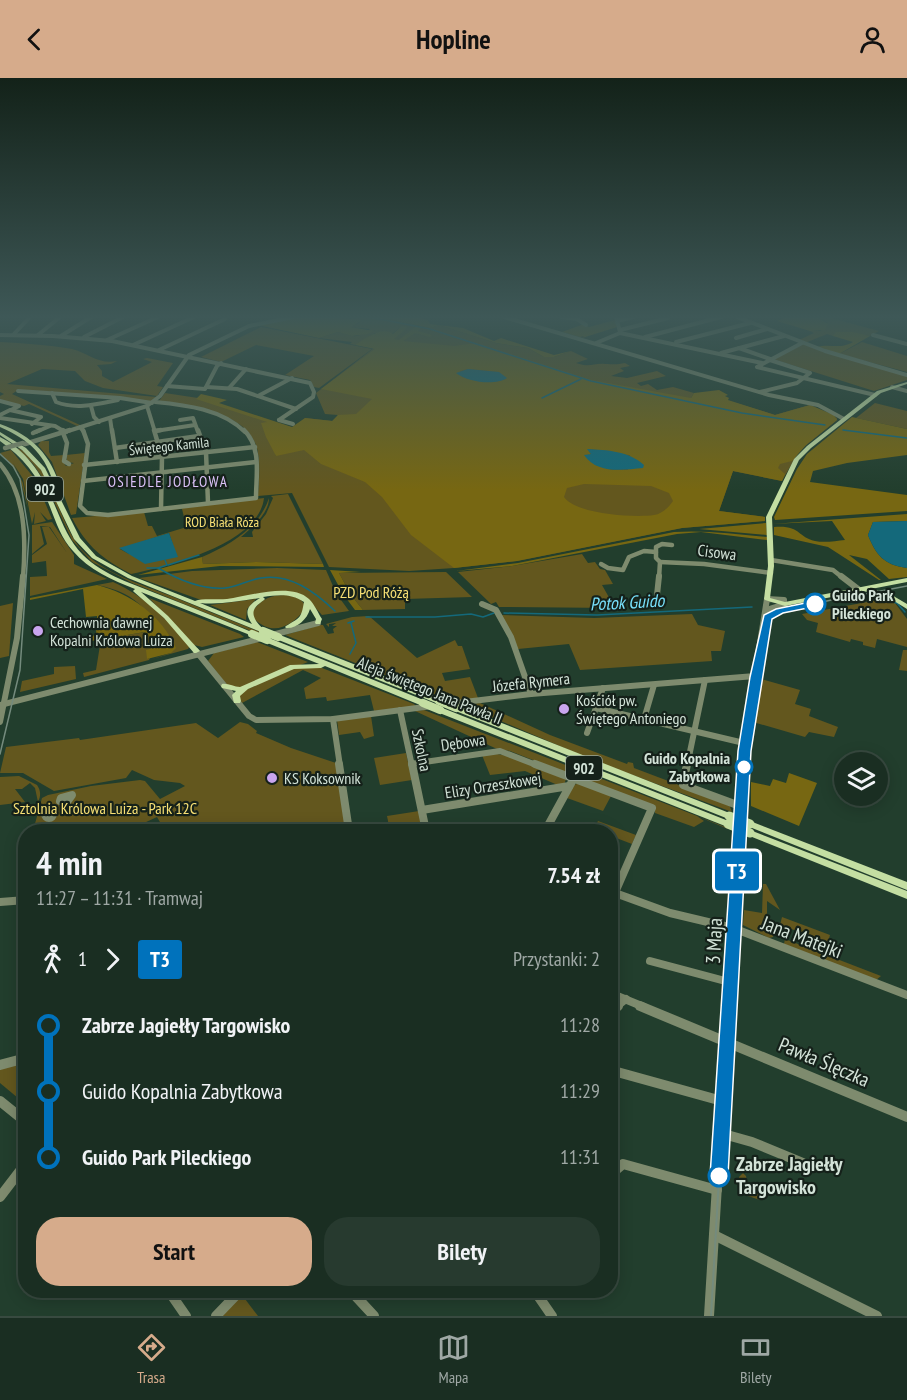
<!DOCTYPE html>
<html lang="pl">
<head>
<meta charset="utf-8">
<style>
	:root { --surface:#1a2e22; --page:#273a2f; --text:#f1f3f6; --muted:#9fa8a5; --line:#384a40; --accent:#d6ab8b }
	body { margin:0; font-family:"PT Sans Narrow",sans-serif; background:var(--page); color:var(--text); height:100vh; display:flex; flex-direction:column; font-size:22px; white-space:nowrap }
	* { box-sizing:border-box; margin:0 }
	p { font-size:20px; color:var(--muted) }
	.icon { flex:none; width:33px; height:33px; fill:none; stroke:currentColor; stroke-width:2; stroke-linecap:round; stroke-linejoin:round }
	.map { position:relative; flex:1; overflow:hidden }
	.panel { position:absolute; left:18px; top:746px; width:600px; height:474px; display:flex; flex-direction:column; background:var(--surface); border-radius:24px; box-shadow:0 3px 15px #0003,0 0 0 2px var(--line) }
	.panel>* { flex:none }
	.badge { padding:0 12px; border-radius:4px; font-size:21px; line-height:39px }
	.tools { position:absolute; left:834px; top:674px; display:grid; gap:12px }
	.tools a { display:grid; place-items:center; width:54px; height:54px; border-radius:50%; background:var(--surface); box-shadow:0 3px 15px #0003,0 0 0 2px var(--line); font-size:30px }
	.map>.badge { position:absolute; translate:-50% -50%; box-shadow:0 0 0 3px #fff }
	.legs { display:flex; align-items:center; gap:9px; height:66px; padding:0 18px; font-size:20px }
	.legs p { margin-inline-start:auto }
	.headline { display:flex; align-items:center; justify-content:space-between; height:102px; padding:0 18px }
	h1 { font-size:33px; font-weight:700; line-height:45px }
	.cta { display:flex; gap:12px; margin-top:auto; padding:12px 18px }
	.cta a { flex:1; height:69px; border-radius:24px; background:var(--accent); color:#111; font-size:24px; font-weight:700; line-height:69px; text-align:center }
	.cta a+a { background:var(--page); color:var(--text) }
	ul { padding:0 18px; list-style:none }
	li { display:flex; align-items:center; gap:21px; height:66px; font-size:22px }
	li i { display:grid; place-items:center; width:9px; height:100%; margin:0 8px; background:currentColor }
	li i::after { content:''; width:15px; height:15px; margin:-8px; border:4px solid; border-radius:50%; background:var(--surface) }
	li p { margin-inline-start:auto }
	li:first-child i { background:linear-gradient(#0000 50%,currentColor 0) }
	li:last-child i { background:linear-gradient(currentColor 50%,#0000 0) }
	header { display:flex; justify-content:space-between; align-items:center; height:78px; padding:0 18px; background:var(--accent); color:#111; font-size:27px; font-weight:700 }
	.tabs { display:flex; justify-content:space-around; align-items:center; height:84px; border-top:2px solid var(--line); background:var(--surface); font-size:16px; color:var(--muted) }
	.tabs a { display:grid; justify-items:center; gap:3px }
	.tabs .on { color:var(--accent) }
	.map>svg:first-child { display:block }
</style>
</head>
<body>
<header><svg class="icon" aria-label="back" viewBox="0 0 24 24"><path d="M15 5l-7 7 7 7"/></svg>Hopline<svg class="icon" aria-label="person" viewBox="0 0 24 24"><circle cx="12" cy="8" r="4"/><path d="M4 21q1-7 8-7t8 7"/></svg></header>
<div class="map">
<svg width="907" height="1238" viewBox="0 0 907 1238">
	<rect width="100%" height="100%" fill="#223e2d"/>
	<g fill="#63571e" fill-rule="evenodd">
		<path d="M342,239H379L430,250L439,247L496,265L528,270L544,279H554L571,273L588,281L576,285C590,290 593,285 605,286C613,286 616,287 625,285L630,288L620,290L624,293L611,298L627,300L657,293L666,298L637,305L641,308L648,306L657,312L673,309L694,315L691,320L736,325L775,337L810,327L837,340V342L799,373L782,403L733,393L719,433L765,439V443L682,450L517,483L454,490L409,493L329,489L292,415L258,418C259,403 261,381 256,367C243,332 189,330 159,323L165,315L198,320L269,344L276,378L305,340L333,343L338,337L325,336L316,315L402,248L393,256L375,255L355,267L350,266L352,264L319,260L338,254C354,257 353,263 370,251L350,249L359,245V241Z"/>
		<polygon points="817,239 827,239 879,253 870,258 839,254 833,258 827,256 805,265 799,262 814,255 810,253 821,253 827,244"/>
		<polygon points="261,249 372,271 319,310 314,309 310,302 285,297 314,278 256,267 221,284 201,279"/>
		<path d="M0,264C24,265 48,267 72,271C88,275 99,287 117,283L111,286L97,287L102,293V298L113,304L152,284L143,281L147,280L173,285L157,308L163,309L157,318L103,310L85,303L75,293L42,291L7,306L157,319L150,324L18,312L12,316L80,347L77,348L29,326L24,328L0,323V318L4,316L0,314Z"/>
		<polygon points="862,264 907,278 907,294 839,276"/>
		<polygon points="804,266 907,298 907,302 874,313 773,281"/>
		<polygon points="875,325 907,333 907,351 856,340"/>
		<polygon points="42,362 45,364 44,363 49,363 49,374 51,378 64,377 63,384 66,388 74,385 67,384 66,377 85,375 76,436 71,437 52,384 38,367"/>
		<path d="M17,370C49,380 59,448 82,472C105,496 140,506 171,518C200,530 230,542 260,554L256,555L132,505L92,484L72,462L44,402L33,386Z"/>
		<polygon points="11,372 35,401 52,441 48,442 40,434 46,443 34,446 35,434 32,446 23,401 13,385 23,405 28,431 19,396 0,375"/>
		<path d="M288,416L323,486L257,484L203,486L202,479C230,467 259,450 269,420C269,436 252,449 241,459H253L252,454L266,436L273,420L271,418Z"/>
		<path d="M264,420C259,466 168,488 131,496C104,482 86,468 72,440L144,434L148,448H152L157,458L190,448L188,443H185L182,431L160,433ZM169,455L173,467L129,476L120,471Z"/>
		<polygon points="52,444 74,477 74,486 107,501 30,518 30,499 47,498 46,483 32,485 32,477 47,466 42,449 49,449 67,475 50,449 40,448 44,466 32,476 32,447"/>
		<polygon points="582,476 588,485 595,484 600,491 605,492 613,506 602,507 615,530 499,529 496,524 491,526 458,494 512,488"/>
		<polygon points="277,490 326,492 336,515 349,533 322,537 310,524 286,514 241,522 204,523 139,500 192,493"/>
		<polygon points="446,494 472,519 405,521 405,531 363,532 351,517 339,495"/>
		<path d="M113,504C145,518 168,542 190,568L188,571L152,581L171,575C151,537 142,516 97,507Z"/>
		<path d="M286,517C295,519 303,520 306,530C290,551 269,560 250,536C261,522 268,517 286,517Z"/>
		<polygon points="149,520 240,556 244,559 202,569 194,567"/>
		<polygon points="256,521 247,531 246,542 210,527"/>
		<polygon points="878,522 895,525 907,541 907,593 899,592 903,572 907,572 907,569 877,561 875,570 863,567 863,564 851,561 850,564 816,554 818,545 807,542 802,536"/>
		<polygon points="13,525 9,578 0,580 0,528"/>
		<polygon points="692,536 698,547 725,553 721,573 711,573 712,583 580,592 569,566 518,571 501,537 594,540"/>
		<polygon points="369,538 417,580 455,562 458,568 462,568 470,591 442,595 445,603 470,599 478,620 455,624 448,622 285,557 320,547 323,547 328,556 334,555 333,551 337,548 332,548 336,545 329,546 329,549 326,546 352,539"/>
		<path d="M146,554C155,565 155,568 147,581L150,580L149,582L84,599L83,595L96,592L101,561Z"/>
		<polygon points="257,564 308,584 240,611 227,607 208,583 214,575"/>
		<polygon points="75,588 76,601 20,614 22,603 54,596 54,589"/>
		<polygon points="317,588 414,626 416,628 374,633 370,617 327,623 326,619 306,621 304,610 321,600 303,592 242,625 238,620 241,614 294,590"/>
		<polygon points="761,601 800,612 795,626 811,631 809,638 838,649 834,659 809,654 805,659 753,644 756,631 759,629 756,628"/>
		<polygon points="480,625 550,657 627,686 628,684 633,685 634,690 729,726 732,734 595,683 463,627"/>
		<polygon points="424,632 728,750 728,751 697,738 704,743 694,749 655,735 655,730 510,673 497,671 415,633"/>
		<polygon points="371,638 374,658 364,661 360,654 339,657 337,642"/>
		<polygon points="240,644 248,646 257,653 256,655 291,670 336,685 345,747 342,753 161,753 164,751 157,739 131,751 128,745 110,753 33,753 42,720 48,717 91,708 140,702 145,703 160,721 185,708 180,705 154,702 132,692 126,700 54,713 23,695 0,695 6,669 79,660 80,662 196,645 218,660"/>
		<polygon points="406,675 412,702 380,707 374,680"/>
		<polygon points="497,676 508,678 566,701 564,707 560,708 525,693 490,697 482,677"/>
		<path d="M19,698L37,707C41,713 41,718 38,724L35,710L30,705L22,711H15L25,724L0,727V699Z"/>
		<polygon points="579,705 611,718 603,733 567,720 574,707"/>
		<polygon points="419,733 423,753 390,753 387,738"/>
		<polygon points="598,743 636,757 632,766 611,758 610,753 594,751"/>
		<polygon points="763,806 766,806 780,832 767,823 767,852 774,855 773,859 769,860 743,847 744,832 762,835"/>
		<polygon points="782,839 830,857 828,864 780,847"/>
		<polygon points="785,861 881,898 876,902 784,866"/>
		<polygon points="25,983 25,1001 18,1020 0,1005 0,991"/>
		<polygon points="743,1095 746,1098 747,1105 760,1110 760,1122 739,1115 739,1099"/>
		<polygon points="242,1217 258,1238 222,1238"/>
	</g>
	<g fill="#776712" fill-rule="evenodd">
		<polygon points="297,239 359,241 361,243 351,249 373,253 368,256 352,258 338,254 319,260 258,247"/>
		<polygon points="379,239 416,239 428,242 430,246 463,250 494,263 501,260 554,277 571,273 554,279 544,279 528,270 496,265 439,247 430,250"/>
		<polygon points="786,239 817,239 828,246 825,252 810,253 777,243"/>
		<polygon points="615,242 617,249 582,260 584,258 580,259 562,254 584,246 589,249"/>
		<path d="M402,248L408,249L394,261L399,262L415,249H421L418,253L432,257L430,259L415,255L403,263L454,268L476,265L591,302L691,320L694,315L719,312L728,317L725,318L729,320L728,322L775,337L810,327L834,337L837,342L806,367L792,383L780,386L778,390L785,396L782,403L733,393L719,433L765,439V443L682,450L517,483L454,490L411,457L382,419L365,404L321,386L304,372L276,378L266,359L261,345L267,344L196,321L201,316L227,322L219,325L292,349L305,340L332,343L338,337L356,336L372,321L321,311L375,271L355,267C366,260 382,248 393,256ZM468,291L499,294L506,301L494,304L462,299L460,293ZM588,371C603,372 617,377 630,377L628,392H612L596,387ZM584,406L651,408L669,415L673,423C669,429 662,436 654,437C634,440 575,436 564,419L567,410Z"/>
		<path d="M836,254H853L870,258L839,276L817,269C830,265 839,272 853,264L833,258Z"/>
		<polygon points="852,339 907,351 907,377 847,385 813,393 810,404 907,417 907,433 775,442 774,439 797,391 807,376"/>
		<path d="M907,436V443L873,444L868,457C876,477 884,487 907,490V499L889,501L867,481L849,477L881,502H879L828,469L774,457V449C801,447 797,459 815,463C824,465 836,463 845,462L832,443L772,446Z"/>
		<polygon points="766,445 767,457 699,451"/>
		<path d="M674,454C705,452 736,456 767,459V462L701,454L677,456L512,488L456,493L518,485Z"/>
		<polygon points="202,479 203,486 257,484 323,486 324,489 220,488 138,497"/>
		<polygon points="330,492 361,494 339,495 351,517 363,532 355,532 343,516"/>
		<path d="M97,507C130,515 162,538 176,570L171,575L147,581L146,572L154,570V564L145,554L79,565L78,561L96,557L97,538L86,539L83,511L30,522V520Z"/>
		<polygon points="789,695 817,705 799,748 751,728 751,704 770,708 773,701 786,705"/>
	</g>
	<g fill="#14697b">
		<path d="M468,291L499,294L507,300C495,308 467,304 456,295Z"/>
		<path d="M587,371C607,372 629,373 644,387L643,390C622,392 597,396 584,377L591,376Z"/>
		<path d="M907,443V490C884,487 876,477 868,457L873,444Z"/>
		<polygon points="169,455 178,479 145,486 119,470"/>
	</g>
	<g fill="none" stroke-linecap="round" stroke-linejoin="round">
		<g stroke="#14697b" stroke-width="1.5">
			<polyline points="369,239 430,251 591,303 742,335 825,347"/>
			<polyline points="542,320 581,301"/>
			<polyline points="843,352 907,360"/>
			<path d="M165,482L167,487L158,490C177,501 202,512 225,510C237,509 248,502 261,500C290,495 315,514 335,533"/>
			<polyline points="168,487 199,477"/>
			<polyline points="147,490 158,490"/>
			<polyline points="867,519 897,525 905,534"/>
			<polyline points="504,535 597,537 752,529"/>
			<polyline points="366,539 435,539 471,536 483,539 494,535"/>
			<polyline points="348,545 354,543"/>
			<polyline points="350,576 356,565 351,545"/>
		</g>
		<g stroke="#7e8b6e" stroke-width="4">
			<polyline points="504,239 769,317 818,327 844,341"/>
			<polyline points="561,239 577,241 586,247"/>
			<polyline points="616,239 620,254"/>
			<polyline points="737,239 825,273 907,297"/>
			<polyline points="617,243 633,239"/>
			<polyline points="620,252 668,240"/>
			<polyline points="620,255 762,285"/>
			<polyline points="0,257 53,258 112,263 310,305 314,314 313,319 279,342"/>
			<polyline points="13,257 30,239"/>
			<polyline points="38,257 60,239"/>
			<polyline points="873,257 907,266"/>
			<polyline points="61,258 91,239"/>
			<polyline points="84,259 123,239"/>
			<polyline points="645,259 721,239"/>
			<polyline points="736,260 767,251"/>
			<polyline points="107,262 158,239"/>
			<polyline points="676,264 750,245"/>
			<polyline points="596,265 620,255"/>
			<polyline points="802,265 757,289 875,317"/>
			<polyline points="133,267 194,239"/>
			<polyline points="739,270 770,281"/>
			<polyline points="159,272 225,241"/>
			<polyline points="721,275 784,258"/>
			<polyline points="167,308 205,311 217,288 221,285"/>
			<polyline points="207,309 237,311 296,331"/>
			<polyline points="892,309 907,313"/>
			<polyline points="229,310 246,291"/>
			<polyline points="18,313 120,320 152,325"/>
			<polyline points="760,314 797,305 810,295 770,282"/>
			<path d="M52,315L56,324C76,332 98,326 118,322"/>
			<polyline points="258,318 292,300"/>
			<polyline points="0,323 19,328 11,332"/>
			<path d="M155,324C186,327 222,331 245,354"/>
			<polyline points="91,328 94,339 99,344"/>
			<polyline points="147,328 155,354"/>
			<polyline points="0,337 10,332 41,339 32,346"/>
			<polyline points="0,340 55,348 65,354"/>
			<polyline points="110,340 112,354"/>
			<polyline points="180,342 193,340 198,354"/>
			<polyline points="279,342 293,346"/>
			<polyline points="80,349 84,354"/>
			<polyline points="155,353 195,347"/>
			<polyline points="36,354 50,348"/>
			<polyline points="65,354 147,328 160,318 189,277 249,248 293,239"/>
		</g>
		<g stroke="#7e8b6e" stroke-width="4.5">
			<polyline points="63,352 66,354"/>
			<path d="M83,352L88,366L80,428L87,435L108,437L256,420C256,397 262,370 244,352"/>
			<polyline points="112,352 117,384"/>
			<polyline points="154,352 162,379 161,431"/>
			<polyline points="198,352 206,374 208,425"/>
			<polyline points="155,353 161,352"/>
			<polyline points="33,355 40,352"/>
			<polyline points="63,355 67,365 64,383 69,386"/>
			<polyline points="25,366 70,352"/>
			<polyline points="115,370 199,358"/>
			<path d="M0,386C26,416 26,462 23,500"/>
			<polyline points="84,387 255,369"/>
			<polyline points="83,403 256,384"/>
			<polyline points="771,482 833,492 843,500"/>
			<polyline points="660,484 704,486 771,495"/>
			<polyline points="601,486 608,490 623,492 629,479 644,473 656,474"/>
			<polyline points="659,500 660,484 656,480 656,469 662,466 672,467"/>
		</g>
		<g stroke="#7e8b6e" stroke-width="6">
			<polyline points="841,498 858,511"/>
			<polyline points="657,517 659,498"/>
			<polyline points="482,526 496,532 511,559 531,616"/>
			<polyline points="766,532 785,526"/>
			<polyline points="272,557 318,545"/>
			<polyline points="196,573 249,638 256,642 333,641 432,628"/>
			<polyline points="448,626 531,616 755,598"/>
			<polyline points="0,627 262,560"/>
			<polyline points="596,630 744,665"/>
			<polyline points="400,632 412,688"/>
			<polyline points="333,641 340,688"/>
			<polyline points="644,641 654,607"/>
			<polyline points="0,644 17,560 23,498"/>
			<polyline points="587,655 603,610"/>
			<polyline points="411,686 500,673 539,688"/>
			<polyline points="687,688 705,602"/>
			<polyline points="743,688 744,665 767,521 784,522"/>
		</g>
		<g stroke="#7e8b6e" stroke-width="8">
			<polyline points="339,686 349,753"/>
			<polyline points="412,686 426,753"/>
			<polyline points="535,686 652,730 610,826"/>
			<polyline points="687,686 683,707 740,728"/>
			<polygon points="72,717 66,725 60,723 61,720"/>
			<polyline points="422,732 569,708"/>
			<circle cx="49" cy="736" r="4"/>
			<polyline points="545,753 574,700"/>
			<polyline points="615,815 670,835 733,850 907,917"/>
			<polyline points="0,824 26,822"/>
			<polyline points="650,883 729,904"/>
			<polyline points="610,915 644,929"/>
			<polyline points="616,929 626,921"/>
			<polyline points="728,929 743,686"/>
		</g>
		<g stroke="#7e8b6e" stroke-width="10">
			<polyline points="640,928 907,1039"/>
			<polyline points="610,934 618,928"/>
			<polyline points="0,987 26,980"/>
			<polyline points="610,992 722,1023"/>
			<polyline points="0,1023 26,1044"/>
			<polyline points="720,1055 752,1064 803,1085"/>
			<polyline points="610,1097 623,1086 717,1112"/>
			<polyline points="0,1119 26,1085"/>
			<polyline points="714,1157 877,1238"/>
			<polyline points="168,1212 186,1238"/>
			<polyline points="350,1212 374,1238"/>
			<polyline points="534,1212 552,1238"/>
			<polyline points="216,1238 241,1212"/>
			<polyline points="709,1238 728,928"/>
		</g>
		<g fill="#c4dea2" fill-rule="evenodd">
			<polygon points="907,304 907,306 881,315 811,370 799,382 772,439 774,488 770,520 785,524 907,500 907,504 871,511 890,516 907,526 907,531 886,518 863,513 785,528 765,522 764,521 768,488 766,439 794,381 807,368 877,313"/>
			<path d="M0,346C33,358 51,377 61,411L58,413L56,412L80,460L96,478L132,498L195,523C202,520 217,522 227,521C249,518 291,504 309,521C315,527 318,535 322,541L320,546H316L315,545L316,541L310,531C307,542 296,551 286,550L285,549L286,548C301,539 301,540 304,524C290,515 278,517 263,519L265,521C262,524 256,527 254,532C251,540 261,549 266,553L263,555L261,554L128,500L92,480L74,461L41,392L22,372L0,357V354L26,370L45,390L55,410C46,377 30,362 0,349ZM260,520C248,527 243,533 252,546L200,525C220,527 240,523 260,520Z"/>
			<path d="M0,359C25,371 42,396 52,421C61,441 67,461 83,477C104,498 134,506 160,517C192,529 223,542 254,555L255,556L254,557H250L141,514L168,538L200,573L196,575H194L164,540L134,514L133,513L135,511C112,502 89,492 73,473C60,459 55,441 48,424C38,398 23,379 0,363Z"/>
			<polygon points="276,557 280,557 442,621 443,623 439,626 436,625 276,561 275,559"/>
			<path d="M265,560H269L426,623L427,625L423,628L420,627L325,588L321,590L294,591L248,611L240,618L241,623L240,625H234L232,617L236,613L222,610L221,608L222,606C228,605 234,609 240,609L290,587L319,586L265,564L264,562Z"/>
			<polygon points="456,627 732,736 733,738 732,740 729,741 726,740 453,632 452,630 453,628"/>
			<polygon points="440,629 731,744 732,746 731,748 728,749 725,748 437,634 436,632 437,630"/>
			<polygon points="750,743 907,804 907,812 747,748 746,746 747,744"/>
			<polygon points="750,752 907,813 907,821 747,757 746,755 747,753"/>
		</g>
		<g stroke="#748b7d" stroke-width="1.5">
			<polyline points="0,376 13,388 20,401 29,457 20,592 0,676"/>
			<polyline points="834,522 907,508"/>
			<polyline points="729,929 744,673 765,544 775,534 841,520"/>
		</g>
		<polyline stroke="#748b7d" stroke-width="2" points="711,1238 729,928"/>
		<polyline stroke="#7e8b6e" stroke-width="4.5" points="5,370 23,365"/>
		<g stroke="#c4dea2" stroke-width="8">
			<polyline points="263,553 278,559"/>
			<polyline points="252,556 267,562"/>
			<polyline points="439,623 456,630"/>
			<polyline points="423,625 440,632"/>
		</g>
		<g stroke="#c4dea2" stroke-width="9">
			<polyline points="729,738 750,746"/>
			<polyline points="728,746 750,755"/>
		</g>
	</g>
	<linearGradient id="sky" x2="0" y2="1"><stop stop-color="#132219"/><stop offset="0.58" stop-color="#3e5857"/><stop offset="1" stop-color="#3e5857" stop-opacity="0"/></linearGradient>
	<rect width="907" height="412" fill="url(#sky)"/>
	<polygon fill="#0072bc" stroke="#fff" stroke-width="1.5" points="815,523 818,524 818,528 783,535 772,541 751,673 728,1098 726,1105 719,1108 712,1105 710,1098 738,673 750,599 764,537 776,531"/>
	<g fill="#fff" stroke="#0072bc" stroke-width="3">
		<circle cx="815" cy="526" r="10"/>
		<circle cx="744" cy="689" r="8"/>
		<circle cx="719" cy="1098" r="10"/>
	</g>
	<g fill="#c9a5ee" stroke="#15211a" stroke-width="2">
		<circle cx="38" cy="553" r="6"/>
		<circle cx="564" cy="631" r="6"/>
		<circle cx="272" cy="700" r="6"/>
	</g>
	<g text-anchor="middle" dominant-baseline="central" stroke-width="4.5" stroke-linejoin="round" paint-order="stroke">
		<g font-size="14" fill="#d3e3d8" stroke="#15211a">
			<text transform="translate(169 368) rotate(-6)">Świętego Kamila</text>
		</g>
		<g font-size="14" fill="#f7e075" stroke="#15211a">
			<text x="222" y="444">ROD Biała Róża</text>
		</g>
		<g font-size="15" letter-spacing="1.5" fill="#dcc2f9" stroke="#15211a">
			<text x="168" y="403">OSIEDLE JODŁOWA</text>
		</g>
		<g fill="#15211a" stroke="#9aa99f" stroke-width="1.5">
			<rect x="27" y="399" width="36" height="24" rx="4.5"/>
			<rect x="566" y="678" width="36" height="24" rx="4.5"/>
		</g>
		<g font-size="15" font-weight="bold" fill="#d3e3d8">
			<text x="45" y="411">902</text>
			<text x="584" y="690">902</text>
		</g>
		<g font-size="16" fill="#d3e3d8" stroke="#15211a">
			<text transform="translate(717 474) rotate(7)">Cisowa</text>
			<text transform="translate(531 604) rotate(-6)">Józefa Rymera</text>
			<text transform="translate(430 612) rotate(22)">Aleja świętego Jana Pawła II</text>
			<text transform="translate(463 664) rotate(-8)">Dębowa</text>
			<text transform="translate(422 672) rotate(78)">Szkolna</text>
			<text transform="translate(493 707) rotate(-9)">Elizy Orzeszkowej</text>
		</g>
		<g font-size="16" fill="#f7e075" stroke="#15211a">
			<text x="371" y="514">PZD Pod Różą</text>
			<text x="105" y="730">Sztolnia Królowa Luiza - Park 12C</text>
		</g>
		<g font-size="16" font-weight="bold" fill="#d3e3d8" stroke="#15211a" text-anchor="start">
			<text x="832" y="517">Guido Park<tspan x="832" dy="18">Pileckiego</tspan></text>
			<text x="730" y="680" text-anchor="end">Guido Kopalnia<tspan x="730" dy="18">Zabytkowa</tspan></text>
		</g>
		<g font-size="16" fill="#d3e3d8" stroke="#15211a" text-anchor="start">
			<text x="50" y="544">Cechownia dawnej<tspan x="50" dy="18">Kopalni Królowa Luiza</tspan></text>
			<text x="576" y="622">Kościół pw.<tspan x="576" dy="18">Świętego Antoniego</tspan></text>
			<text x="284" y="700">KS Koksownik</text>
		</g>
		<g font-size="18" font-style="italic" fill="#78e0fb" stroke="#15211a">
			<text transform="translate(627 524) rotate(-3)">Potok Guido</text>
		</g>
		<g font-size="20" fill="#d3e3d8" stroke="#15211a">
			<text transform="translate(802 859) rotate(21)">Jana Matejki</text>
			<text transform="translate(714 863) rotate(-87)">3 Maja</text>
			<text transform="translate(824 984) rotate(23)">Pawła Ślęczka</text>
		</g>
		<g font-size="20" font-weight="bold" fill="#d3e3d8" stroke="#15211a" text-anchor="start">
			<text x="736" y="1086">Zabrze Jagiełły<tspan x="736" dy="23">Targowisko</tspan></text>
		</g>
	</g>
</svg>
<div class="tools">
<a><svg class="icon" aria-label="layers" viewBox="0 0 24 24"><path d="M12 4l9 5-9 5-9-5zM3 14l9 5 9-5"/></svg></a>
</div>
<b class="badge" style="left:737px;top:793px;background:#0072bc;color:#fff">T3</b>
<section class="panel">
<div class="headline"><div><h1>4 min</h1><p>11:27 – 11:31 · Tramwaj</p></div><b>7.54 zł</b></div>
<div class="legs"><svg class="icon" aria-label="walk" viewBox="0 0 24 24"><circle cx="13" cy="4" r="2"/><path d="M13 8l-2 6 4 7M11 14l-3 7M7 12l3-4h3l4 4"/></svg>1<svg class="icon" aria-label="forward" viewBox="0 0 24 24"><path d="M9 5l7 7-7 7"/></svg><b class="badge" style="background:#0072bc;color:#fff">T3</b><p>Przystanki: 2</p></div>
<ul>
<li><i style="color:#0072bc"></i><b>Zabrze Jagiełły Targowisko</b><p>11:28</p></li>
<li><i style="color:#0072bc"></i><span>Guido Kopalnia Zabytkowa</span><p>11:29</p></li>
<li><i style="color:#0072bc"></i><b>Guido Park Pileckiego</b><p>11:31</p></li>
</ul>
<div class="cta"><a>Start</a><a>Bilety</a></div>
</section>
</div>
<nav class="tabs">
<a class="on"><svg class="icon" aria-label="directions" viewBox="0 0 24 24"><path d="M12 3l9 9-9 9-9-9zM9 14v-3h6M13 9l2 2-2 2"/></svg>Trasa</a>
<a><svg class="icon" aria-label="map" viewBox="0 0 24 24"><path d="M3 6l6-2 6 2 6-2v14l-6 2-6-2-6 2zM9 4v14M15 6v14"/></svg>Mapa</a>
<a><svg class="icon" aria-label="tickets" viewBox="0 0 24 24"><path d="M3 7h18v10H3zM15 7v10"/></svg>Bilety</a>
</nav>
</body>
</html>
